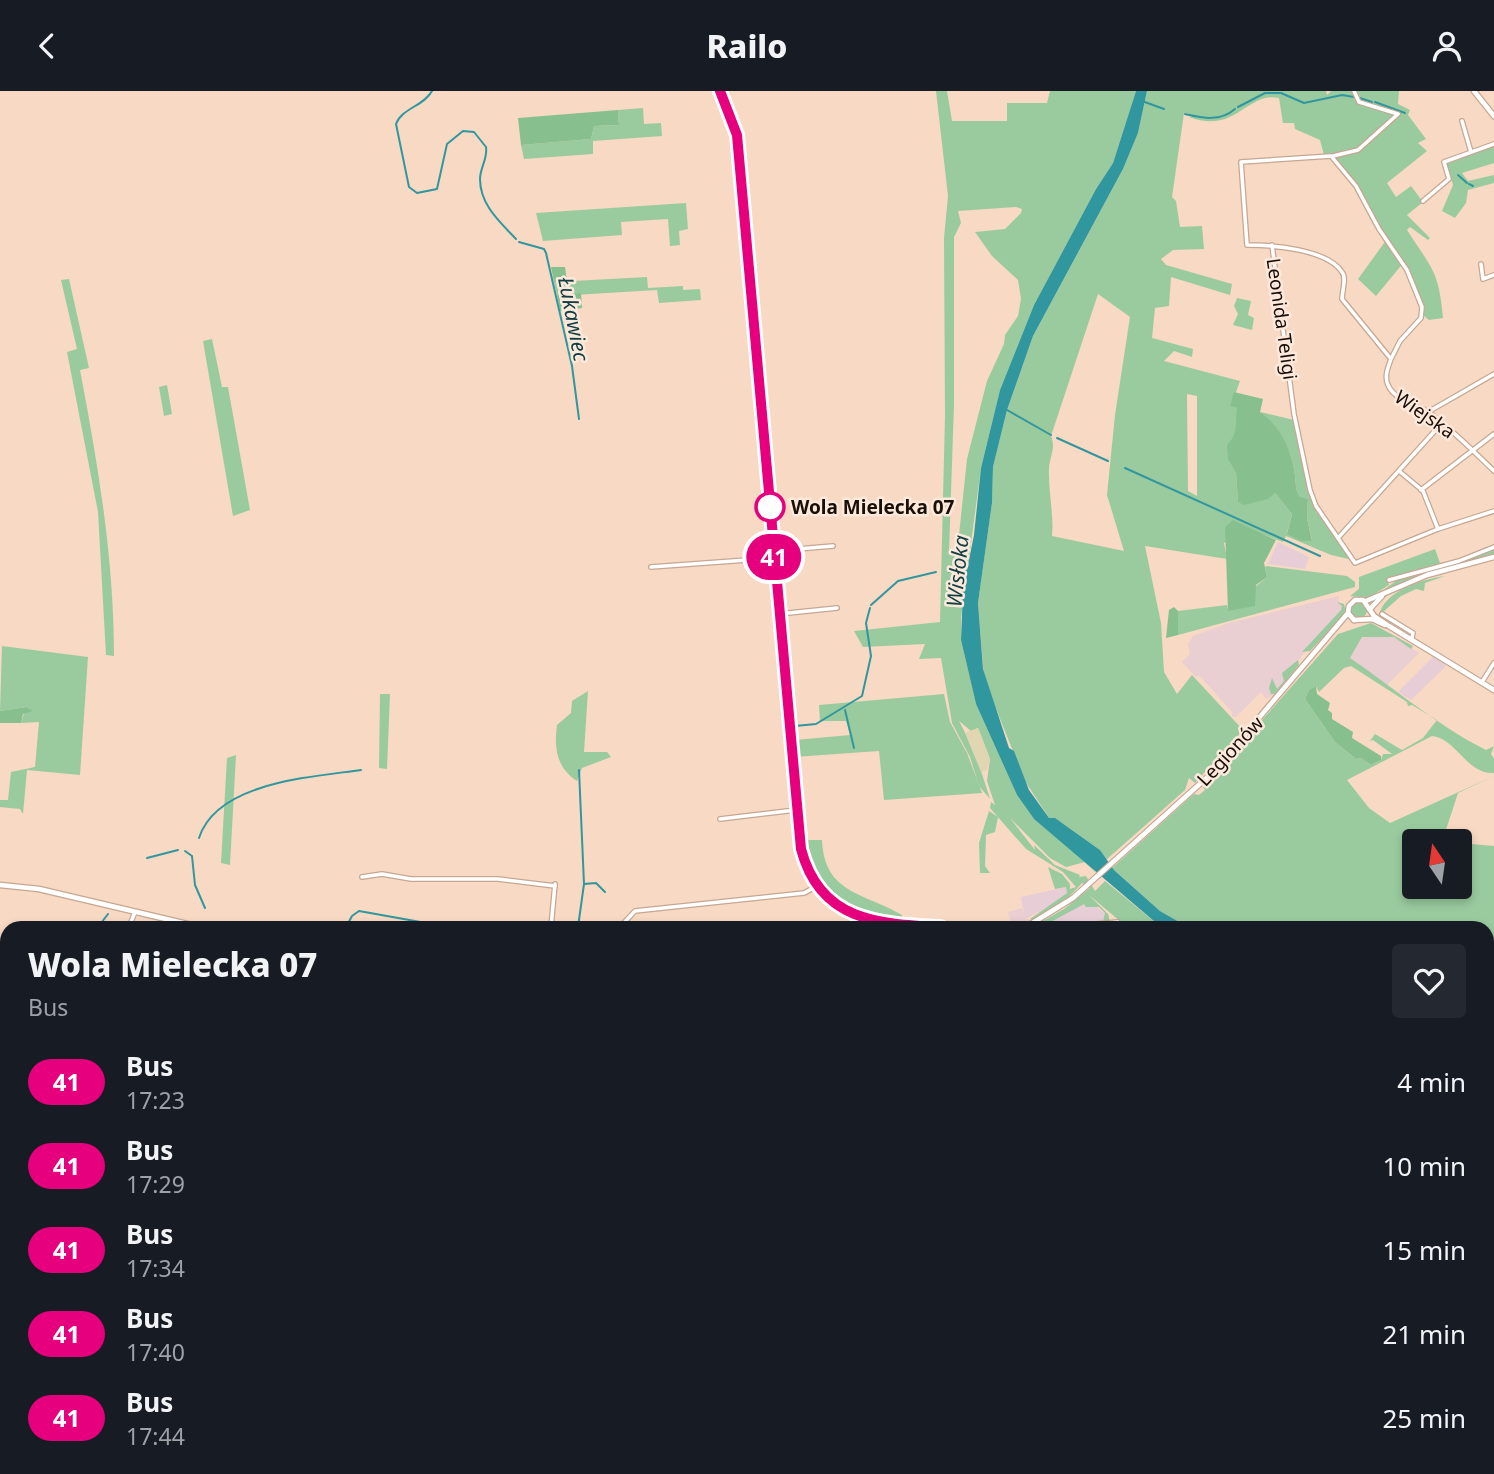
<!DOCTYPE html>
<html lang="en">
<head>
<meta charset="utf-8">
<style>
	:root { --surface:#171b24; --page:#242831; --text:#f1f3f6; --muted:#9ea1a6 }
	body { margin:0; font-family:"Noto Sans",sans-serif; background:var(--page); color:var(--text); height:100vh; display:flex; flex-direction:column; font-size:26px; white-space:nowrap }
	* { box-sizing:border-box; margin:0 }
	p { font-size:23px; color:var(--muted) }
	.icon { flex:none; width:38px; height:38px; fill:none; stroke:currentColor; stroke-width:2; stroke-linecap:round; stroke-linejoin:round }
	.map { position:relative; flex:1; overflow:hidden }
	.details { position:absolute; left:0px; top:830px; width:1494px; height:555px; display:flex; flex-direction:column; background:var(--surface); border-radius:21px 21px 0 0; box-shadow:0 4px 10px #0003 }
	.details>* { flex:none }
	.badge { padding:0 14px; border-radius:23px; font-size:24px; line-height:46px }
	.needle { width:46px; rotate:347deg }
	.fabs { position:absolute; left:1402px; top:738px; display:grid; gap:14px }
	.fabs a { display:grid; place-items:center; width:70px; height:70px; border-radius:7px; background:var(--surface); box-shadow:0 4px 10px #0003; font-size:35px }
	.map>.badge { position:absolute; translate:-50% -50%; box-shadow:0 0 0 4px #fff }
	.round { display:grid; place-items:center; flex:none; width:74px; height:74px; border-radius:7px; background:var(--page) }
	.head { display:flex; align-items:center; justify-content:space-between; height:119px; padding:0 28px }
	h1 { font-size:33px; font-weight:800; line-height:52px }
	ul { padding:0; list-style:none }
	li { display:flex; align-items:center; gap:21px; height:84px; padding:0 28px }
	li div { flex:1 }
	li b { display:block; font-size:26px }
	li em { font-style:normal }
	li .badge { min-width:77px; font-weight:700; text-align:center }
	header { display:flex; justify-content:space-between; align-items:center; height:91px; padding:0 28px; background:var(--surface); font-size:32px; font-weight:800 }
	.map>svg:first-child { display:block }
</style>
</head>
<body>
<header><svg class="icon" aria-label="back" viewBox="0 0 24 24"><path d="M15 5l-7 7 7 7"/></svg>Railo<svg class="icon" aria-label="person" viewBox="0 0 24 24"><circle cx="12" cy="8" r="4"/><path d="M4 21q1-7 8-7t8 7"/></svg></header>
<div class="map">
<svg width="1494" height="1383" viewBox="0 0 1494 1383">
	<rect width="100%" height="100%" fill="#f8d9c3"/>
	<g fill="#e9ced2">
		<polygon points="1339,505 1339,511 1345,515 1329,542 1304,562 1275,603 1266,608 1261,601 1236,626 1232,626 1232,621 1199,584 1196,586 1182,571 1190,563 1188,553 1193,545 1229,532"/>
		<polygon points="1370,544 1394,546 1419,562 1387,594 1350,567 1362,546"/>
		<polygon points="1022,817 1025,828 1034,829 1021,836 1012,836 1008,821"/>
		<polygon points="591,1377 635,1377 644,1383 600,1383"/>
	</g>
	<g fill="#e7ced6">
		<polygon points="1278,451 1309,466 1305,478 1268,473"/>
		<polygon points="1434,565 1446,575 1411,609 1398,601"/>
		<polygon points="1066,796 1067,802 1052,814 1025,828 1021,806"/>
		<polygon points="1084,807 1106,823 1108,831 1045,836"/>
	</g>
	<g fill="#9acb9f" fill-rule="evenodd">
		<path d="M936,0H947L952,30H1007V12H1047L1050,0H1136L1113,72L1096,98L1034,214L1000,299L981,377L961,527V549L976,613L1017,704L1034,728L1087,770L1096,782L1085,771L1066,776L1050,767L1010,727L1035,759L1034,754L1055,774L1080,784L1079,786L1086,785L1095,800L1105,790L1161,836H1127L1089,804L1108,823L1110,831L1045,836L1103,831L1105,822L1099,816H1086L1084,813L1049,832L1032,836L1064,818L1090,797L1082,792L1064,811L1034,829L1030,828L1067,802L1066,796L1055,798L1048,776L1062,783L1070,793V798L1076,796L1063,781L1026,758L990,717L991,711L995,714L987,690L990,668L978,637L971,640L959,630L975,661L990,708L979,695L970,666L952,632L941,567L919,568L925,553L863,556L854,540L940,531L945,325L944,147L948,105ZM1016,116L1022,118L1021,122L1005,138L975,141L992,165L1018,189L1021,208L1018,225L1005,244L1004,253L987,290L967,368L957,463L949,461L954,313V146L961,132L958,120Z"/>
		<path d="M1147,0H1326L1327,4L1331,0H1399L1398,13L1410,19L1408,24L1426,48L1418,52L1427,60L1387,92L1396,106L1411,95L1423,111L1407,124L1430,147L1428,149L1410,136L1407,139C1432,178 1439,180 1443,227L1429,229L1422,223L1404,171L1376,205L1358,188L1387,148L1358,96L1330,66L1324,64L1320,49L1295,38L1294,32H1283L1279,7C1247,0 1236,44 1189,26L1196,25L1184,22L1172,106L1176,110L1180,136L1202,135L1204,158L1173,159L1161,168L1166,174L1232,193L1230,204L1171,186L1169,215L1155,217L1152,247L1193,258L1192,266L1174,260L1164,270L1240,290L1231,315L1238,317V331L1228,369L1236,382L1238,410L1275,402L1292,423L1287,442L1312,449L1307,427L1308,408L1300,407C1295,399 1296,393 1295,384C1292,360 1280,335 1260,321L1294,329L1311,408L1353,469L1331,464L1286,445L1283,451L1252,439L1224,452L1227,468L1145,455L1161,532L1164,581L1177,603L1192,584L1243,639L1195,692L1189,687L1185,699L1106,769L1100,759L1062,732L1049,727L1025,690L984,588L978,512L992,412L993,376L1007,319L1033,245L1123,78L1138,42ZM1098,203L1130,226L1115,324L1107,404L1124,460L1052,445C1054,422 1048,400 1049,377C1050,365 1056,357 1051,345ZM1187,303L1197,305V405L1188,400Z"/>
		<polygon points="643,17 644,33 661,32 662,45 593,50 593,63 524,68 521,54 591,48 594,35 619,34 618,19"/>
		<polygon points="1494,55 1494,72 1462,82 1468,90 1494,84 1494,92 1468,99 1466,112 1455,127 1442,120 1453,94 1446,71"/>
		<polygon points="686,112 688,138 679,140 680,154 670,155 668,128 621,131 622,144 543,150 536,122"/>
		<polygon points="647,186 648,197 683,195 683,199 700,198 701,209 659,212 657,199 557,205 554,191"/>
		<path d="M69,188L89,277L80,279C98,374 114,467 114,565L106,564L98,421L67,261L77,258L61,189Z"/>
		<polygon points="1237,207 1251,210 1248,224 1254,227 1252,239 1233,234 1238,223 1234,215"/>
		<polygon points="212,248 222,296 228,296 250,419 233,425 203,250"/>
		<polygon points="167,294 172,323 164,325 159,296"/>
		<polygon points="1494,457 1494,463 1425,482 1378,503 1400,487 1467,469"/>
		<polygon points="1435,458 1440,472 1458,469 1388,488 1389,494 1368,507 1350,505 1359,498 1359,486"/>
		<polygon points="1267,475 1347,485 1355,491 1355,496 1178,544 1178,520 1227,514 1228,519 1267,486 1265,476"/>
		<path d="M1445,485L1425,492L1424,500L1416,498L1401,505L1384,520L1397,535L1379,525C1383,500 1423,488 1445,485Z"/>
		<circle cx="1359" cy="519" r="8"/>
		<polygon points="1337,511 1344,513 1346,522 1310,560 1302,561 1341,519 1342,515"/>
		<path d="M1371,532L1413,555L1411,558L1394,546H1362L1350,567C1394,597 1438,635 1486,659L1494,655L1491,663L1494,668V682C1467,684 1456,647 1432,645L1347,689L1369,717L1390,732L1494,685L1458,702L1442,751H1414V796H1460V752L1494,755V899L1488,900V836H1188L1160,820L1112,777L1194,703L1199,704L1205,699L1203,696L1338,543ZM1351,575L1407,611L1408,615L1412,614L1437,629L1423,647L1402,659L1375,643L1370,650L1373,649L1392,663H1383L1381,669L1371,674L1361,667L1356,668L1335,651L1305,608L1309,599L1316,595L1319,601L1344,577Z"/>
		<polygon points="2,555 88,566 80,684 27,679 23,723 20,718 0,716 0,709 8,709 11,681 35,676 39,631 21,632 26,616 0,620"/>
		<polygon points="1298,569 1299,574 1275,603 1271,603 1269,597 1272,587 1277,598 1284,590 1282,582"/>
		<path d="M588,600L584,661H607L611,666L582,677L577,690C556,676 554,657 557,634L571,622L572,610Z"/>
		<polygon points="380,603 390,603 387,678 379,677"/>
		<polygon points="944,603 950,631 967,662 982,702 884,709 879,660 794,666 795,649 850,644 846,630 820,630 819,614"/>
		<polygon points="236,664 230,774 221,772 227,667"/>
		<polygon points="989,720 998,726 995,741 986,744 985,775 990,782 980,782 979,752"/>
		<path d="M800,732H803L804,749H822C824,803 865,802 902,824L904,833C838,827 808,798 800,732Z"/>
		<polygon points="1488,918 1494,918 1494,957 1488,963"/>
	</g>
	<g fill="#87c08e">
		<polygon points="618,19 619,34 594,35 591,48 521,54 518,27"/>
		<polygon points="551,176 565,176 567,190 554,191"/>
		<polygon points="581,202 582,217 560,220 557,205"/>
		<path d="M1234,301L1263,308L1260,321C1281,335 1292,360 1295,384C1296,393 1295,399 1300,406L1308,408L1307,427L1312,450H1301L1287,443L1292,423L1275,402L1268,408L1244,414L1238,411L1236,382L1228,369L1227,354C1239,342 1235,332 1237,317L1230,315Z"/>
		<polygon points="1233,429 1276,449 1264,472 1267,486 1256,494 1255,515 1228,520 1225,436"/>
		<polygon points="1174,516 1178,520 1178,544 1166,547 1169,519"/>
		<polygon points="1316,595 1317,603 1330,612 1328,619 1332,622 1332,628 1353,641 1352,647 1381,665 1381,669 1371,674 1361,667 1356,668 1335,651 1305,608 1309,599"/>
		<polygon points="26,616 33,620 23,623 21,632 0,632 0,620"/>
		<polygon points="1494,957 1494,995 1488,994 1488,963"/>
	</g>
	<polygon fill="#e0d6b1" points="978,637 990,668 987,679 981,681 965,642"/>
	<polygon fill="#31979f" points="1136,0 1147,0 1138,42 1123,78 1033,245 1007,319 993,376 992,412 978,512 983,578 1009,657 1014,660 1029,699 1049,727 1055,727 1100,759 1114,779 1160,820 1188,836 1161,836 1034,728 1017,704 976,613 961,549 963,499 974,444 981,377 1000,299 1034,214 1096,98 1113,72"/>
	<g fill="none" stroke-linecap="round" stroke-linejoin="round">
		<g stroke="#31979f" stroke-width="2">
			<path d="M432,0C424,15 402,17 396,33L409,96L417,102L437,98L447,53L463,40L474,41L486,56C488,67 480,77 480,88C480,114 500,131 516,148"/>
			<polyline points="1360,7 1372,11"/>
			<polyline points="1142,10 1164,18"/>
			<polyline points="1375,11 1405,22"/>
			<polyline points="1238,16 1265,2 1281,2 1304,12 1342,4 1354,6"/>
			<path d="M1185,23C1203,27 1220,31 1235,18"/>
			<polyline points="1458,84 1467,92"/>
			<polyline points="1469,93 1473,95"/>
			<polyline points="519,151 544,158 546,162 572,275 579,328"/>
			<polyline points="1007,319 1051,344"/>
			<polyline points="1057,347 1108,370"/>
			<polyline points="1125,377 1320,465"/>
			<polyline points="949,481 969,480"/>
			<polyline points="871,514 898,490 936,481"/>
			<polyline points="845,619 854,657"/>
			<polyline points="795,635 816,633 862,605 871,565 866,532 870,517"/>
			<path d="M199,747C217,691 312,686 361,679"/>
			<polyline points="185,760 192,765 195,794 205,817"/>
			<polyline points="147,767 178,759"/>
			<polyline points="584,793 596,792 605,801"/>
			<polyline points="485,835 492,836"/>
			<polyline points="98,836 108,823"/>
			<polyline points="346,836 352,825 359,820 426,832 483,835"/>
			<polyline points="578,836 584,793 579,679"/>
			<polyline points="1488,930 1494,937"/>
			<polyline points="0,993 7,982"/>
			<polyline points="1488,1088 1494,1078"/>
			<polyline points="1488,1216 1494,1221"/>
			<polyline points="0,1288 7,1303"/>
			<polyline points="1488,1308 1494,1304"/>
			<polyline points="111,1377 121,1383"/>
			<polyline points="790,1377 797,1383"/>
			<polyline points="728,1383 737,1377"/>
			<polyline points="989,1383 993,1377"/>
		</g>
		<defs>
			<g id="minor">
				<polyline points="1462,30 1471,61"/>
				<polyline points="1333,65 1358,59 1398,23 1359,11 1354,0"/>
				<polyline points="1423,110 1449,88 1444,71 1494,53"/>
				<polyline points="1272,154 1294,323 1310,399 1316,415 1355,472 1438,438 1494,420"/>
				<polyline points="1481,173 1483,188 1494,184"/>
				<path d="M1391,268L1400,250L1421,227L1422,216L1407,179L1379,138L1356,95L1331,65L1241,71L1247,154C1272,154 1327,158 1342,181C1347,187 1342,200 1342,208L1391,268C1388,276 1384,286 1388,294C1395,310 1415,312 1428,321C1452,338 1473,360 1494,380"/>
				<polyline points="1428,321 1494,283"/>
				<polyline points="1399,380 1423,400 1438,438"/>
				<polyline points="1421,399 1494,343"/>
				<polyline points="1338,447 1442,332"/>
				<polyline points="774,460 833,455"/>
				<polyline points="651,476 774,467"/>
				<polyline points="1389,489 1459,470 1494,456"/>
				<polyline points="779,523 837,517"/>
				<polyline points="1382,523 1413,542 1412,547"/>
				<polyline points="1482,591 1494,572"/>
				<polyline points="720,728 796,719"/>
				<polyline points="362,786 382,783 411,788 498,788 555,795"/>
				<polyline points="129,836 135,821"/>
				<polyline points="551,836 555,793"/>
				<polyline points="620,836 635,820 804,802 817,795"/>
				<polyline points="1062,836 1118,831"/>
				<polyline points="0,1256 7,1244"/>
				<polyline points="0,1301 0,1321"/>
				<polyline points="0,1357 7,1361"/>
				<polyline points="35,1377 44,1383"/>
				<polyline points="288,1377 295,1383"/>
				<polyline points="773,1383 776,1377"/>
			</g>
			<g id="tertiary">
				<path d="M720,0L737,44L802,764C823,832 882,834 942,836"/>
				<polyline points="1474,0 1494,25"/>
				<polyline points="1366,510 1427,484 1494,466"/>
				<polyline points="1370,518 1382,505"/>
				<polyline points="1354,529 1348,522 1349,515 1355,509 1363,509 1374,525 1389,535 1494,599"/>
				<polyline points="1354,529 1372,528 1385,534"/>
				<polyline points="0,794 39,798 200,836"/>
				<polyline points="1026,836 1073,807 1212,682 1348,522"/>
				<polyline points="1488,1340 1494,1343"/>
				<polyline points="519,1383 524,1377"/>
			</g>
		</defs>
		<use href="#minor" stroke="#c5a792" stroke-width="6"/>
		<use href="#tertiary" stroke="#c5a792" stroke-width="7"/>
		<use href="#minor" stroke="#fff" stroke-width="3.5"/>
		<use href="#tertiary" stroke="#fff" stroke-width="4.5"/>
	</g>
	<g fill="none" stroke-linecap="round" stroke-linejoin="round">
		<defs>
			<path id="line" d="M720,0L737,44L801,758C820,830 877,833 941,836"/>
		</defs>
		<use href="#line" stroke="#fff" stroke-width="16"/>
		<use href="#line" stroke="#e6007e" stroke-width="10"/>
	</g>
	<circle fill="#fff" stroke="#e6007e" stroke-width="3.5" cx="770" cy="416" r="14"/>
	<g text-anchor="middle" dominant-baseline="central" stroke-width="5" stroke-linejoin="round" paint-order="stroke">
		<g font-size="19" fill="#190f07" stroke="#fce9db">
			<text transform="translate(1282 228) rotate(82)">Leonida Teligi</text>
			<text transform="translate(1425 323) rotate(35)">Wiejska</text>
			<text transform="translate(1230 660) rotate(-47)">Legionów</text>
		</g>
		<g font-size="19" font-weight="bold" fill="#190f07" stroke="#fce9db" text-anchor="start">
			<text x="791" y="416">Wola Mielecka 07</text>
		</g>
		<g font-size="21" font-style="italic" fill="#113f42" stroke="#fce9db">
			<text transform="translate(574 228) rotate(79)">Łukawiec</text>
			<text transform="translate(957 480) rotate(-84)">Wisłoka</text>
		</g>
	</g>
</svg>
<div class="fabs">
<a><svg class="needle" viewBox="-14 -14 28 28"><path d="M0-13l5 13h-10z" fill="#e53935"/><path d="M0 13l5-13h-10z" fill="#9ea1a6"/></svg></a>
</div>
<b class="badge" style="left:774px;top:466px;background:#e6007e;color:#fff">41</b>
<section class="details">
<div class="head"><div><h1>Wola Mielecka 07</h1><p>Bus</p></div><a class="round"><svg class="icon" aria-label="heart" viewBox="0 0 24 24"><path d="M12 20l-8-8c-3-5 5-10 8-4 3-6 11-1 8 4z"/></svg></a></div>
<ul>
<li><span class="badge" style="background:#e6007e;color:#fff">41</span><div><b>Bus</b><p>17:23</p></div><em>4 min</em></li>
<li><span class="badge" style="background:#e6007e;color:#fff">41</span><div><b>Bus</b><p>17:29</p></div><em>10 min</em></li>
<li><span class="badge" style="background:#e6007e;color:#fff">41</span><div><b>Bus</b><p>17:34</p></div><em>15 min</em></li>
<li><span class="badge" style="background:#e6007e;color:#fff">41</span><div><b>Bus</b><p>17:40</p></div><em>21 min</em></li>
<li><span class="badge" style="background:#e6007e;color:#fff">41</span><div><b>Bus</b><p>17:44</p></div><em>25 min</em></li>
</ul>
</section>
</div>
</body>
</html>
